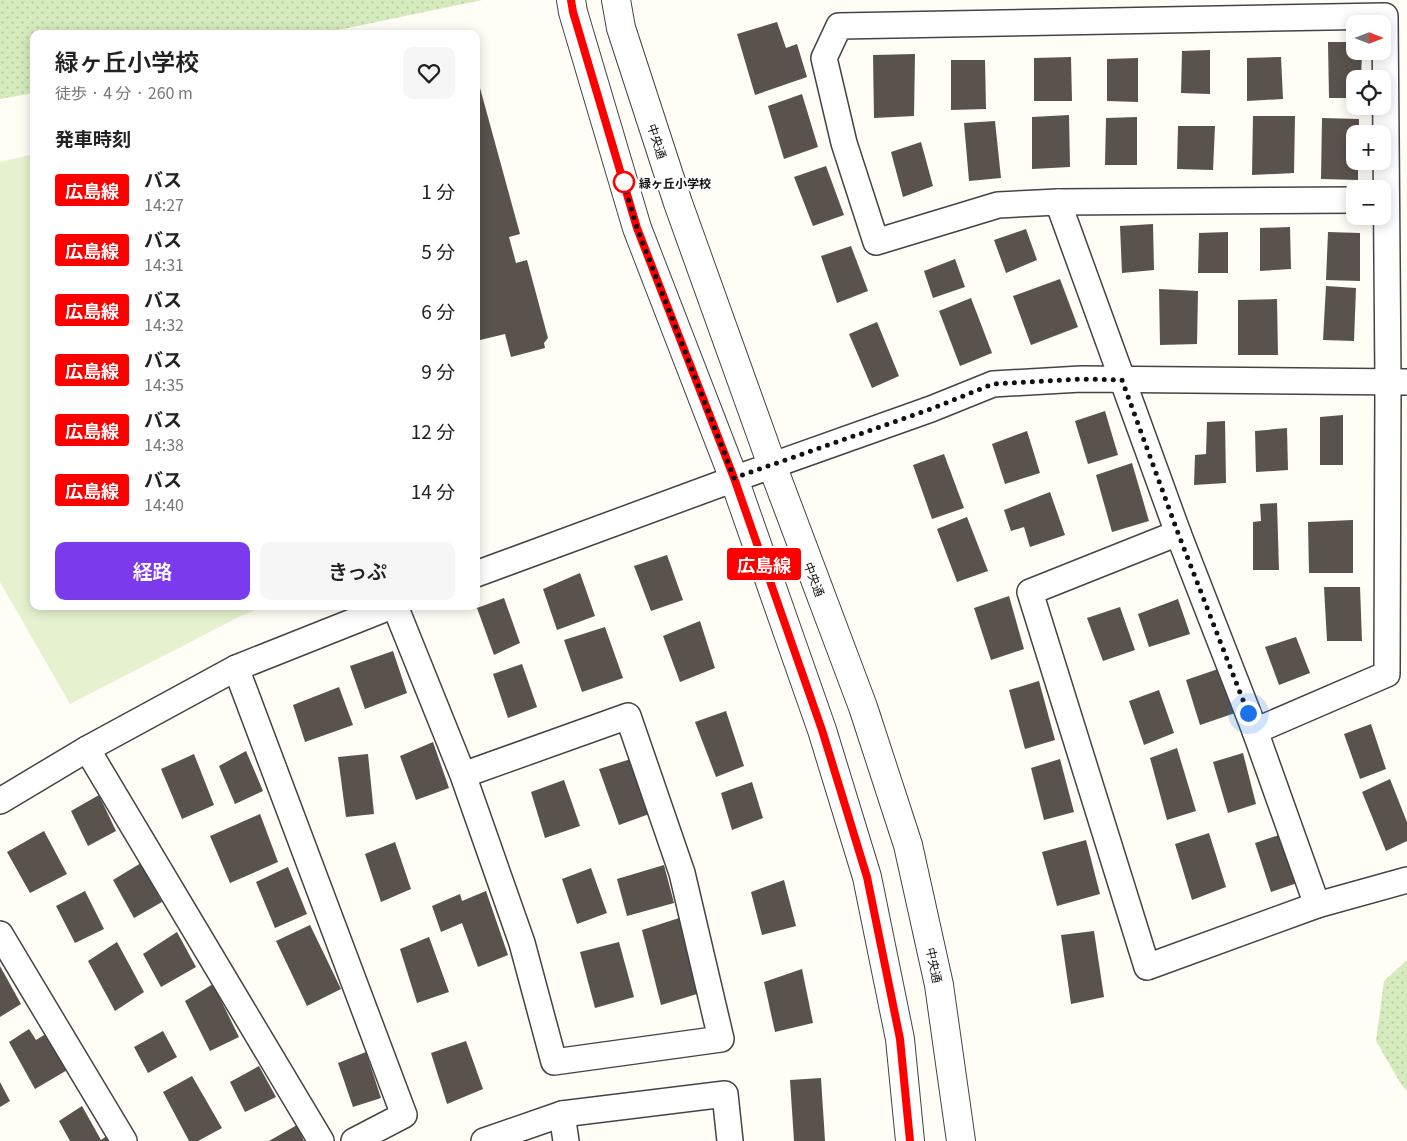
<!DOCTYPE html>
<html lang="ja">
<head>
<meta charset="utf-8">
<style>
	:root { --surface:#fff; --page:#f6f6f6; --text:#222; --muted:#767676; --accent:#7c3aed }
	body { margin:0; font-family:Georgia,"Noto Sans JP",serif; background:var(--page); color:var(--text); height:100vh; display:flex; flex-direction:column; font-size:19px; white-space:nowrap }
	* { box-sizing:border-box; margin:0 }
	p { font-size:16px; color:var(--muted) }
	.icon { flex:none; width:28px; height:28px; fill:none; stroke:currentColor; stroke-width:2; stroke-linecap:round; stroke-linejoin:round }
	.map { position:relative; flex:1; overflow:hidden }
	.panel { position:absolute; left:30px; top:30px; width:450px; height:580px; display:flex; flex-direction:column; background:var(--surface); border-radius:10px; box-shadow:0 2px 12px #0003 }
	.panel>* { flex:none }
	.badge { padding:0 10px; border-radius:4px; font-size:18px; line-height:32px }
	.needle { width:32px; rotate:90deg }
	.fabs { position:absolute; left:1346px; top:15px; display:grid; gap:10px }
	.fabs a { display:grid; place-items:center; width:45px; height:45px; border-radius:10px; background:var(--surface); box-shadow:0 2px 12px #0003; font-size:25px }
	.you { position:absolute; width:25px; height:25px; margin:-12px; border:4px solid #fff; border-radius:50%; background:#1a73e8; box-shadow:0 0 0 8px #1a73e833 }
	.map>.badge { position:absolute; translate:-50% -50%; box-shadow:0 0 0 2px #fff }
	h2 { padding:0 25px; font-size:19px; line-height:45px }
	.round { display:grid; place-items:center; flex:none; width:52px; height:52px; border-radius:10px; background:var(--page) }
	.head { display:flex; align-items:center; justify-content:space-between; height:85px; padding:0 25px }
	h1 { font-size:24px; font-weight:600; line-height:38px }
	.cta { display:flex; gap:10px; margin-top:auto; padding:10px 25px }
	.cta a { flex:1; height:58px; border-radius:10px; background:var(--accent); color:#fff; font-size:20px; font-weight:600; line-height:58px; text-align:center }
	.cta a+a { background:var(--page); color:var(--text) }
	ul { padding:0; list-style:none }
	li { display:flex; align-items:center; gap:15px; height:60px; padding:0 25px }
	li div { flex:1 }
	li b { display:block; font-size:19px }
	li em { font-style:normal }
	li .badge { min-width:55px; font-weight:700; text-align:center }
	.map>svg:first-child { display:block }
</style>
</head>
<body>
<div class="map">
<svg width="1407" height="1141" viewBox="0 0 1407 1141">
	<defs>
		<pattern id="park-dots" width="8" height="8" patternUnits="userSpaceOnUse" patternTransform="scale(1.25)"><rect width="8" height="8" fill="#d5ebbd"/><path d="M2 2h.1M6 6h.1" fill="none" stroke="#b6c8a1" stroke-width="1.8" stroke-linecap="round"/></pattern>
	</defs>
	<rect width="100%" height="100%" fill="#fffdf5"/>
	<g fill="url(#park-dots)">
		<polygon points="0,0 482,0 319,34 34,34 34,93 0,99"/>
		<polygon points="1407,960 1407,1091 1401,1084 1376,1041 1384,981"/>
	</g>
	<polygon fill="#e6f2cf" points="34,154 34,606 264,606 235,619 70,704 0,582 0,162"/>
	<g fill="#5a524d">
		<polygon points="777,22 786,48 797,44 807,77 755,95 737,34"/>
		<polygon points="1328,42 1355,42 1355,51 1362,51 1361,79 1355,79 1355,98 1329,98"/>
		<polygon points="1210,50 1210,94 1181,93 1182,51"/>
		<polygon points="915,54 914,116 874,118 873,55"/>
		<polygon points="1071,57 1072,101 1034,101 1034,58"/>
		<polygon points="1281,57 1283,99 1247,101 1247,58"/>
		<polygon points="1138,58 1138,102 1107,101 1107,59"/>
		<polygon points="951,60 985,60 986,109 951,110"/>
		<polygon points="480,88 520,234 509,237 516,263 527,260 548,338 544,343 545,348 511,357 505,334 476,341 476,89"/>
		<polygon points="802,94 818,147 784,159 768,106"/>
		<polygon points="1069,115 1070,167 1032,169 1032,117"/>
		<polygon points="1253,116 1295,116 1294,173 1252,175"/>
		<polygon points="1137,117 1137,165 1105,165 1106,118"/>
		<polygon points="1322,118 1359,119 1359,134 1355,134 1355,161 1358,161 1358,180 1321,179"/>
		<polygon points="995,121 1001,178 969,181 964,123"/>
		<polygon points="1178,126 1215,126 1213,170 1177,169"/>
		<polygon points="921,142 933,186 903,197 891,152"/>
		<polygon points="826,166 844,215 813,226 794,177"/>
		<polygon points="1153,224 1154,270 1122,273 1120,226"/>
		<polygon points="1290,227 1291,269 1260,271 1260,228"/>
		<polygon points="1026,229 1037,260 1006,273 994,240"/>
		<polygon points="1228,232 1228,273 1198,273 1199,233"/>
		<polygon points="1328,232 1360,233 1360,281 1326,280"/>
		<polygon points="851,246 868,291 837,303 821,256"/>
		<polygon points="955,259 965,287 933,298 924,271"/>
		<polygon points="1060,279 1078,327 1031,345 1013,296"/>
		<polygon points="1326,286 1356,288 1354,341 1323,340"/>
		<polygon points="1159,289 1198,291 1197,344 1160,345"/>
		<polygon points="971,298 992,353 960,366 939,311"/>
		<polygon points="1277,299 1278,355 1238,355 1238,300"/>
		<polygon points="877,322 899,376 872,388 849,334"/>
		<polygon points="1105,411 1118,455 1088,464 1075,421"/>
		<polygon points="1343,415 1343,465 1320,465 1320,417"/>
		<polygon points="1225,421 1226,483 1194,485 1195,455 1206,454 1207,422"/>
		<polygon points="1287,428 1288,470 1256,472 1255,431"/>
		<polygon points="1027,431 1040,473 1005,484 992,444"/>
		<polygon points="944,454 964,508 932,519 913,465"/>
		<polygon points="1132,463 1149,521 1112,532 1096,475"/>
		<polygon points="1050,492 1065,535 1030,547 1024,527 1011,531 1004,510"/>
		<polygon points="1277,503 1279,570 1253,570 1253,522 1261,521 1260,504"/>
		<polygon points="967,517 988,571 957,582 937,529"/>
		<polygon points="1353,520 1353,573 1309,573 1308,522"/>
		<polygon points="667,555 683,600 651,611 634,566"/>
		<polygon points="580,573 595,616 557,630 543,589"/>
		<polygon points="1324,587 1360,587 1362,641 1327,641"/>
		<polygon points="1009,596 1024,649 991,660 974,608"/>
		<polygon points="504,598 520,643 494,655 477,608"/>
		<polygon points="1178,599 1190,634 1149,647 1138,614"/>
		<polygon points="1120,607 1135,650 1103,661 1087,618"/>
		<polygon points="700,621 715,668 680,682 663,636"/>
		<polygon points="605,627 623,678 582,692 564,640"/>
		<polygon points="1296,637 1310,673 1279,685 1265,647"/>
		<polygon points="393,651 407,693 365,709 350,666"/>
		<polygon points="522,664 537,707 508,718 493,674"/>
		<polygon points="1221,668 1235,713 1200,725 1186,680"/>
		<polygon points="1039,681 1055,740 1025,749 1009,690"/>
		<polygon points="339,687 353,725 305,742 293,705"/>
		<polygon points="1159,690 1174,733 1144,745 1129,701"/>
		<polygon points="726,711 744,766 716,777 695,722"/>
		<polygon points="1371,724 1386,769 1360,779 1344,734"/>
		<polygon points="433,742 449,788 416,800 400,756"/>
		<polygon points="1177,748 1196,811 1167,820 1150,758"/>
		<polygon points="246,751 263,791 235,804 219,766"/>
		<polygon points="1243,753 1256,804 1228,813 1213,762"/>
		<polygon points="194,754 214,805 182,819 161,769"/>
		<polygon points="368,754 374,814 346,817 338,757"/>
		<polygon points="634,758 652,813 619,825 599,769"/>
		<polygon points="1060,759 1074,812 1044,820 1031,768"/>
		<polygon points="1390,779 1407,822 1407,841 1386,851 1362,792"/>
		<polygon points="564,780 580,826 545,838 531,792"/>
		<polygon points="752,782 763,818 732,830 721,793"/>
		<polygon points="99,795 116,831 88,846 71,811"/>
		<polygon points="260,814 278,862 230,883 210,836"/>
		<polygon points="44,831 67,874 30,893 7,852"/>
		<polygon points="1209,833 1226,887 1192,900 1175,844"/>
		<polygon points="1285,833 1300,882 1271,892 1255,843"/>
		<polygon points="1086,840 1100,894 1057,906 1042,852"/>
		<polygon points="395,842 411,889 381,902 365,854"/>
		<polygon points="141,863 162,902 134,918 113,880"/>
		<polygon points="664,865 674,903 627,916 617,879"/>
		<polygon points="288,867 307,914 275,928 256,882"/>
		<polygon points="591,868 607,913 577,924 562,879"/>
		<polygon points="784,880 796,926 762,935 751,892"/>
		<polygon points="85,891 104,929 75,943 56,906"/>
		<polygon points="486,891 508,955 478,967 462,923 441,932 432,906 460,894 462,901"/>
		<polygon points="679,918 697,994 661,1005 642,930"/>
		<polygon points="310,925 341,989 307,1006 276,941"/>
		<polygon points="1094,931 1104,997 1071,1004 1061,935"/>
		<polygon points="177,932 196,967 161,987 143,954"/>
		<polygon points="429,937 449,992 417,1003 400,949"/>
		<polygon points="117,942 144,992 115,1011 88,961"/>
		<polygon points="619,942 634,997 595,1008 580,952"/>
		<polygon points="0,966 21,1004 0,1017"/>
		<polygon points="802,969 813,1023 775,1032 764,982"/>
		<polygon points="213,984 239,1037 210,1051 185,1001"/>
		<polygon points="29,1029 36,1040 49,1032 69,1069 35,1089 9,1042"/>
		<polygon points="163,1031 177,1057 148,1073 134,1047"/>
		<polygon points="466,1041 483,1089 447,1104 431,1053"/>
		<polygon points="366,1052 381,1098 353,1107 338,1063"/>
		<polygon points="259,1066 276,1097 245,1112 230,1082"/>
		<polygon points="192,1076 222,1128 198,1141 189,1141 163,1092"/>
		<polygon points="821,1078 825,1141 794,1141 790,1080"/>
		<polygon points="0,1082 10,1101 0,1107"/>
		<polygon points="82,1106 101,1140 108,1135 112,1141 70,1141 59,1121"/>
		<polygon points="297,1125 304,1141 269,1141"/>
	</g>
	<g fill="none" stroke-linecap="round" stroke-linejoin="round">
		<defs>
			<g id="minor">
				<polyline points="1058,202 1178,533 1255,731 1317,905"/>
				<polyline points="1178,533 1030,592 1147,967 1317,905 1407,880"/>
				<polyline points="476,574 734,479 931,409 993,384 1081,379 1407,382"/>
				<polyline points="395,606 463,775 522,943 554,1062 721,1039 682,873 628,716 463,775"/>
				<polyline points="236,668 404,1115 354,1141"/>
				<polyline points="1255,731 1387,674 1388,382 1385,16 839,26 824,58 844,143 876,242 998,205 1058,202 1355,200"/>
				<polyline points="87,749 321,1141"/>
				<polyline points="0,801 87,749 236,668 392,606"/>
				<polyline points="0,934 124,1141"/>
				<polyline points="562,1114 566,1141"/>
				<polyline points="484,1141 562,1114 725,1094 730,1141"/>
			</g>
			<g id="tertiary">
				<polyline points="571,0 573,12 637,228 734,479 822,730 867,877 900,1039 910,1141"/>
				<polyline points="616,0 621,28 678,203 772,465 863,707 908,845 939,985 961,1141"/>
			</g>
		</defs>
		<use href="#minor" stroke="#444" stroke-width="28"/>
		<use href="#tertiary" stroke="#444" stroke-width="30"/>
		<use href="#minor" stroke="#fff" stroke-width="25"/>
		<use href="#tertiary" stroke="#fff" stroke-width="28"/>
	</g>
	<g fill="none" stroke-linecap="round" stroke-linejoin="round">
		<defs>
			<polyline id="line" points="571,0 573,12 637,228 734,478 822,730 867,877 900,1039 910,1141"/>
		</defs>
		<use href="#line" stroke="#fff" stroke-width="11"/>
		<use href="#line" stroke="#f00" stroke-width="8"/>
		<polyline stroke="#111" stroke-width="5" stroke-dasharray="0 9" points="624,182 621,174 637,228 734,478 931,409 993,384 1080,379 1122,380 1178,533 1248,713"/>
	</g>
	<circle fill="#fff" stroke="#f00" stroke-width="2.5" cx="624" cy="182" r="10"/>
	<g text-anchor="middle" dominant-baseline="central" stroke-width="5" stroke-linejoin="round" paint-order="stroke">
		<g font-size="12" fill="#111" stroke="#fff">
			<text transform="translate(658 141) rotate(72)">中央通</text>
			<text transform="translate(815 579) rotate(69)">中央通</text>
			<text transform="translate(935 965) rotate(78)">中央通</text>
		</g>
		<g font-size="12" font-weight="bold" fill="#111" stroke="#fff" text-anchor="start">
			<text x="639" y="182">緑ヶ丘小学校</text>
		</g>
	</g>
</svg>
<div class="fabs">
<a><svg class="needle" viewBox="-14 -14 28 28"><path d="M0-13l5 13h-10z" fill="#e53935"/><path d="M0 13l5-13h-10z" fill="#767676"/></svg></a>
<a><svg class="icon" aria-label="locate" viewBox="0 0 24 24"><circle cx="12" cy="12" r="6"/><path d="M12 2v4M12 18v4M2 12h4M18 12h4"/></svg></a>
<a>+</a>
<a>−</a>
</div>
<div class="you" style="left:1248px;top:713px"></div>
<b class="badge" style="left:764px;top:564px;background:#f00;color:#fff">広島線</b>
<section class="panel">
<div class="head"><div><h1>緑ヶ丘小学校</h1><p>徒歩 · 4 分 · 260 m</p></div><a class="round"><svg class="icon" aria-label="heart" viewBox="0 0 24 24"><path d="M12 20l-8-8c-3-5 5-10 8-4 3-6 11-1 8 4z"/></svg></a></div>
<h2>発車時刻</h2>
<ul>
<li><span class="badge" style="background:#f00;color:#fff">広島線</span><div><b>バス</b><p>14:27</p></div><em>1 分</em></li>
<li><span class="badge" style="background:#f00;color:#fff">広島線</span><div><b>バス</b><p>14:31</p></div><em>5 分</em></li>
<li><span class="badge" style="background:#f00;color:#fff">広島線</span><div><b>バス</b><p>14:32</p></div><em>6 分</em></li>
<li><span class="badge" style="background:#f00;color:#fff">広島線</span><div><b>バス</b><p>14:35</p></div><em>9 分</em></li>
<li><span class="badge" style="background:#f00;color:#fff">広島線</span><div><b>バス</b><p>14:38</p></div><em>12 分</em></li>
<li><span class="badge" style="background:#f00;color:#fff">広島線</span><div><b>バス</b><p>14:40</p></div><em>14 分</em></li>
</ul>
<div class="cta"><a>経路</a><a>きっぷ</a></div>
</section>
</div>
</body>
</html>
